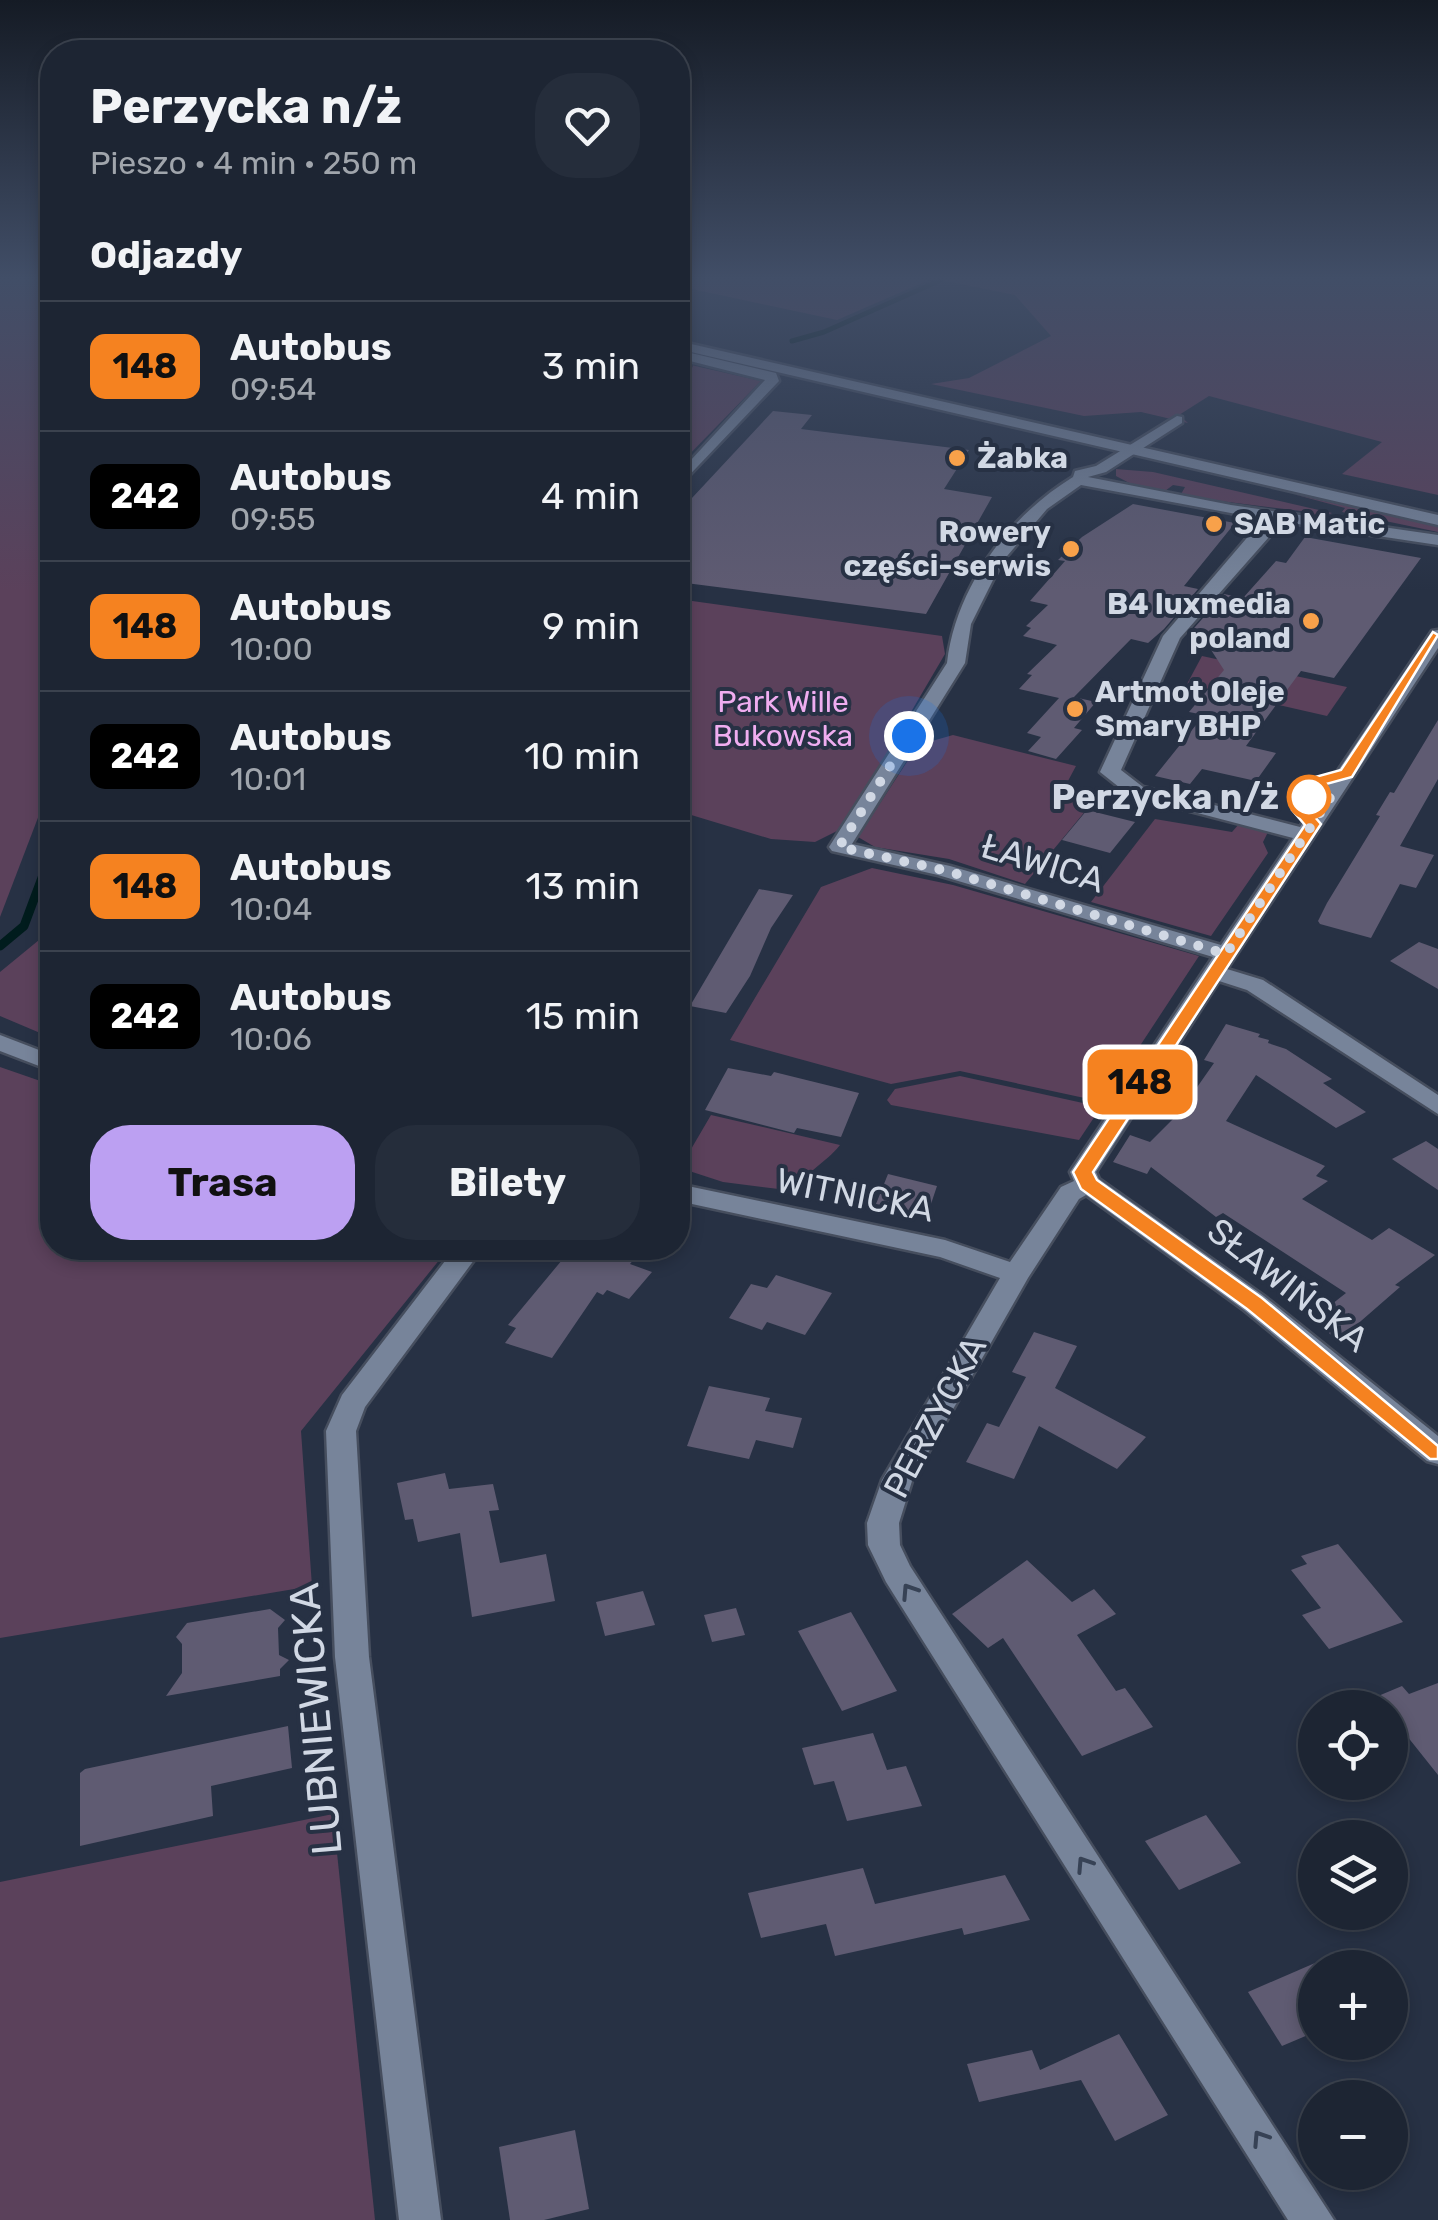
<!DOCTYPE html>
<html lang="pl">
<head>
<meta charset="utf-8">
<style>
	:root { --surface:#1d2533; --page:#252d3b; --text:#f1f3f6; --muted:#a0a5ac; --line:#3b424e; --accent:#bca0f2 }
	body { margin:0; font-family:Rubik,sans-serif; background:var(--page); color:var(--text); height:100vh; display:flex; flex-direction:column; font-size:38px; white-space:nowrap }
	* { box-sizing:border-box; margin:0 }
	p { font-size:32px; color:var(--muted) }
	.icon { flex:none; width:55px; height:55px; fill:none; stroke:currentColor; stroke-width:2; stroke-linecap:round; stroke-linejoin:round }
	.map { position:relative; flex:1; overflow:hidden }
	.side { position:absolute; left:40px; top:40px; width:650px; height:1220px; display:flex; flex-direction:column; background:var(--surface); border-radius:40px; box-shadow:0 5px 15px #0003,0 0 0 2px var(--line) }
	.side>* { flex:none }
	.badge { padding:0 20px; border-radius:15px; font-size:35px; line-height:65px }
	.tools { position:absolute; left:1298px; top:1690px; display:grid; gap:20px }
	.tools a { display:grid; place-items:center; width:110px; height:110px; border-radius:50%; background:var(--surface); box-shadow:0 5px 15px #0003,0 0 0 2px var(--line); font-size:50px }
	.you { position:absolute; width:50px; height:50px; margin:-25px; border:8px solid #fff; border-radius:50%; background:#1a73e8; box-shadow:0 0 0 15px #1a73e833 }
	.map>.badge { position:absolute; translate:-50% -50%; box-shadow:0 0 0 5px #fff }
	h2 { padding:0 50px; font-size:38px; line-height:90px }
	.round { display:grid; place-items:center; flex:none; width:105px; height:105px; border-radius:40px; background:var(--page) }
	.overview { display:flex; align-items:center; justify-content:space-between; height:170px; padding:0 50px }
	h1 { font-size:48px; font-weight:700; line-height:75px }
	.action { display:flex; gap:20px; margin-top:auto; padding:20px 50px }
	.action a { flex:1; height:115px; border-radius:40px; background:var(--accent); color:#111; font-size:40px; font-weight:700; line-height:115px; text-align:center }
	.action a+a { background:var(--page); color:var(--text) }
	ul { padding:0; list-style:none }
	li { display:flex; align-items:center; gap:30px; height:130px; padding:0 50px; border-top:2px solid var(--line) }
	li div { flex:1 }
	li b { display:block; font-size:38px }
	li em { font-style:normal }
	li .badge { min-width:110px; font-weight:700; text-align:center }
	.map>svg:first-child { display:block }
</style>
</head>
<body>
<div class="map">
<svg width="1438" height="2220" viewBox="0 0 1438 2220">
	<rect width="100%" height="100%" fill="#273144"/>
	<g fill="#5b415b">
		<polygon points="0,280 52,280 52,781 0,917"/>
		<polygon points="678,280 929,280 837,320 678,286"/>
		<polygon points="941,280 1438,280 1438,495 1342,474 1382,442 1209,396 1179,415 1188,423 1141,412 1084,416 931,384 969,378 1051,336 1015,295"/>
		<polygon points="678,362 761,381 678,466"/>
		<polygon points="1116,469 1153,472 1332,513 1321,518 1301,511 1180,496 1185,487 1173,485 1165,491 1133,485 1116,476"/>
		<polygon points="1293,494 1438,526 1438,532 1342,512 1345,508"/>
		<polygon points="678,599 942,636 945,654 843,828 815,842 771,839 678,811"/>
		<polygon points="1202,656 1347,687 1327,716 1187,684"/>
		<polygon points="953,735 1076,766 1061,794 1092,803 1025,884 949,859 875,847 858,837 918,745"/>
		<polygon points="1155,819 1232,832 1239,824 1268,832 1263,842 1268,853 1211,936 1091,902"/>
		<polygon points="872,868 953,885 1199,956 1103,1102 960,1071 891,1084 730,1040 821,887"/>
		<polygon points="52,923 52,1038 0,1016 0,972 50,931"/>
		<polygon points="0,1067 52,1085 52,1248 449,1248 301,1431 312,1586 0,1638"/>
		<polygon points="960,1076 1101,1107 1079,1140 891,1105 887,1100 895,1089"/>
		<path d="M711,1115L840,1145C825,1164 807,1170 795,1191L723,1182L680,1168Z"/>
		<polygon points="333,1814 375,2220 0,2220 0,1882"/>
	</g>
	<g fill="none" stroke-linecap="round" stroke-linejoin="round">
		<g stroke="#001c1d" stroke-width="5">
			<polyline points="792,341 824,332 941,280"/>
			<polyline points="678,368 690,366"/>
		</g>
		<polyline stroke="#001c1d" stroke-width="9" points="0,946 24,926 52,851"/>
	</g>
	<g fill="#5f5b72">
		<polygon points="773,411 812,415 801,429 969,450 944,489 992,497 926,614 678,582 678,513"/>
		<polygon points="1133,504 1235,523 1184,586 1198,589 1164,629 1148,643 1131,639 1074,697 1096,702 1074,728 1082,730 1056,759 1028,751 1041,737 1027,733 1059,698 1019,689 1032,675 1027,674 1057,645 1023,636 1031,628 1026,626 1048,605 1030,601 1065,561 1058,560 1082,537"/>
		<polygon points="1305,537 1421,558 1334,678 1301,671 1246,746 1276,753 1256,781 1202,769 1190,784 1155,776 1204,715 1189,712 1224,670 1204,639 1188,635 1224,594 1243,598 1276,561 1286,563"/>
		<polygon points="1438,720 1438,779 1400,846 1434,855 1416,888 1400,884 1371,938 1320,924 1318,921 1327,903 1380,816 1376,815 1390,792 1394,793"/>
		<polygon points="1087,810 1135,822 1110,853 1062,840"/>
		<polygon points="759,889 793,895 771,928 750,976 726,1013 690,1006"/>
		<polygon points="1419,942 1438,949 1438,989 1390,961"/>
		<polygon points="1226,1024 1260,1034 1258,1037 1269,1040 1268,1043 1286,1049 1332,1079 1323,1083 1366,1112 1336,1128 1256,1075 1226,1121 1325,1166 1316,1176 1328,1181 1302,1199 1372,1240 1389,1228 1435,1255 1395,1285 1400,1287 1338,1341 1313,1319 1346,1293 1223,1213 1216,1217 1151,1167 1147,1174 1113,1162 1130,1135 1150,1142 1179,1113 1214,1063 1204,1060"/>
		<polygon points="728,1068 771,1076 774,1072 859,1093 841,1137 797,1128 794,1133 705,1110"/>
		<polygon points="1426,1141 1438,1149 1438,1190 1392,1159"/>
		<polygon points="888,1174 937,1186 927,1216 876,1204"/>
		<polygon points="572,1248 604,1248 634,1259 630,1264 652,1272 629,1299 607,1290 603,1295 597,1292 552,1358 505,1343 516,1328 508,1325"/>
		<polygon points="776,1275 832,1293 805,1335 767,1322 762,1330 729,1318 751,1284 767,1288"/>
		<polygon points="1034,1332 1077,1346 1055,1388 1146,1437 1117,1469 1039,1426 1014,1479 966,1462 987,1423 999,1427 1026,1377 1012,1372"/>
		<polygon points="709,1386 770,1398 765,1411 802,1418 793,1448 756,1440 749,1459 687,1446"/>
		<polygon points="445,1473 449,1489 493,1484 499,1510 489,1511 500,1563 546,1554 555,1601 472,1617 460,1533 418,1542 413,1519 405,1520 397,1483"/>
		<polygon points="1338,1544 1403,1622 1329,1649 1302,1615 1321,1608 1291,1570 1307,1564 1301,1556"/>
		<polygon points="1027,1560 1072,1602 1094,1589 1116,1614 1077,1635 1116,1691 1125,1688 1153,1727 1082,1756 1003,1638 988,1648 952,1614"/>
		<polygon points="643,1591 655,1625 605,1636 596,1602"/>
		<polygon points="736,1608 745,1635 712,1642 704,1615"/>
		<polygon points="270,1609 285,1620 278,1628 279,1655 289,1660 280,1669 280,1676 166,1696 182,1673 182,1644 176,1637 187,1623"/>
		<polygon points="851,1612 897,1691 842,1711 798,1631"/>
		<polygon points="1438,1683 1438,1775 1403,1731 1398,1732 1390,1722 1390,1708 1378,1708 1371,1699 1402,1686 1409,1694"/>
		<polygon points="288,1726 292,1768 211,1786 213,1816 80,1846 80,1773 85,1769"/>
		<polygon points="873,1733 887,1770 906,1766 922,1806 847,1821 834,1781 814,1785 802,1748"/>
		<polygon points="1206,1815 1241,1863 1179,1890 1145,1841"/>
		<polygon points="863,1868 875,1904 1005,1875 1030,1920 964,1935 962,1928 835,1956 826,1924 761,1938 748,1893"/>
		<polygon points="1315,1963 1315,2032 1282,2046 1248,1992"/>
		<polygon points="1119,2034 1168,2115 1115,2141 1081,2080 979,2102 967,2064 1032,2050 1040,2070"/>
		<polygon points="575,2130 589,2209 544,2220 510,2220 499,2147"/>
	</g>
	<g fill="none" stroke-linecap="round" stroke-linejoin="round">
		<defs>
			<g id="street">
				<polygon points="678,350 776,373 779,381 678,487 678,474 765,380 678,358"/>
				<path d="M1177,416L1182,417V423L1106,472L1088,477L1231,505L1438,535V545L1278,521L1269,537L1180,638L1121,770L1143,787L1300,827L1432,631L1438,630V648L1227,969L1263,980L1438,1095V1114L1247,990L1219,981L1096,1172L1099,1179L1264,1296L1438,1436V1464L1427,1461L1244,1310L1086,1195L1079,1199L1028,1278L912,1481L899,1523L900,1545L910,1566L1334,2220H1288L886,1582L868,1545L867,1523L882,1480L1000,1278L940,1257L678,1201V1184L945,1240L1010,1262L1061,1187L1074,1181L1070,1172L1213,957L938,875L832,851L829,847L947,663C956,587 1008,517 1073,477L1075,471L1096,466ZM1081,485L1263,519L1163,636L1100,772L1129,795L1293,838L1221,945L950,866L852,844L965,663L971,624L1002,562L1047,509Z"/>
				<polygon points="0,1035 52,1055 52,1071 0,1051"/>
				<polygon points="455,1248 483,1248 365,1407 356,1431 369,1657 441,2220 399,2220 335,1657 326,1431 342,1395"/>
			</g>
			<polygon id="secondary" points="678,341 1438,515 1438,525 678,349"/>
		</defs>
		<use href="#street" stroke="#464e5e" stroke-width="5"/>
		<use href="#secondary" stroke="#464e5e" stroke-width="5"/>
		<use href="#street" fill="#77849a" fill-rule="evenodd"/>
		<use href="#secondary" fill="#77849a" fill-rule="evenodd"/>
	</g>
	<defs><path id="oneway-chevron" d="M-2-3.5L2.5 0L-2 3.5" fill="none" stroke-width="1.6" stroke-linecap="round" stroke-linejoin="round" transform="scale(2.5)"/></defs>
	<g stroke="#374255">
		<use href="#oneway-chevron" transform="translate(909 1591) rotate(-123)"/>
		<use href="#oneway-chevron" transform="translate(1084 1864) rotate(-123)"/>
		<use href="#oneway-chevron" transform="translate(1260 2138) rotate(-123)"/>
	</g>
	<linearGradient id="sky" x2="0" y2="1"><stop stop-color="#151b25"/><stop offset="0.47" stop-color="#414e67"/><stop offset="1" stop-color="#414e67" stop-opacity="0"/></linearGradient>
	<rect width="1438" height="591" fill="url(#sky)"/>
	<polygon fill="#f58220" stroke="#fff" stroke-width="2.5" points="1433,632 1438,635 1352,777 1326,784 1308,809 1321,824 1093,1172 1097,1180 1262,1298 1438,1446 1438,1459 1430,1459 1247,1309 1081,1189 1073,1172 1305,825 1292,810 1315,777 1341,770"/>
	<g fill="none" stroke-linecap="round" stroke-linejoin="round">
		<polyline stroke="#d1d8e4" stroke-width="10" stroke-dasharray="0 18" points="909,736 839,847 943,870 1226,954 1330,798 1309,797"/>
	</g>
	<g fill="#f8a14a" stroke="#273144" stroke-width="4">
		<circle cx="957" cy="458" r="10"/>
		<circle cx="1214" cy="524" r="10"/>
		<circle cx="1071" cy="549" r="10"/>
		<circle cx="1311" cy="621" r="10"/>
		<circle cx="1075" cy="709" r="10"/>
	</g>
	<circle fill="#fff" stroke="#f58220" stroke-width="5" cx="1309" cy="797" r="20"/>
	<g text-anchor="middle" dominant-baseline="central" stroke-width="8" stroke-linejoin="round" paint-order="stroke">
		<g font-size="30" font-weight="bold" fill="#d1d8e4" stroke="#273144" text-anchor="start">
			<text x="977" y="458">Żabka</text>
			<text x="1234" y="524">SAB Matic</text>
			<text x="1051" y="532" text-anchor="end">Rowery<tspan x="1051" dy="34">części-serwis</tspan></text>
			<text x="1291" y="604" text-anchor="end">B4 luxmedia<tspan x="1291" dy="34">poland</tspan></text>
			<text x="1095" y="692">Artmot Oleje<tspan x="1095" dy="34">Smary BHP</tspan></text>
		</g>
		<g font-size="30" fill="#efadf0" stroke="#273144">
			<text x="783" y="702">Park Wille<tspan x="783" dy="34">Bukowska</tspan></text>
		</g>
		<g font-size="35" font-weight="bold" fill="#d1d8e4" stroke="#273144" text-anchor="end">
			<text x="1279" y="797">Perzycka n/ż</text>
		</g>
		<g font-size="35" fill="#d1d8e4" stroke="#273144">
			<text transform="translate(1043 863) rotate(17)">ŁAWICA</text>
			<text transform="translate(855 1195) rotate(11)">WITNICKA</text>
			<text transform="translate(1288 1285) rotate(38)">SŁAWIŃSKA</text>
			<text transform="translate(935 1417) rotate(-62)">PERZYCKA</text>
		</g>
		<g font-size="42" fill="#d1d8e4" stroke="#273144">
			<text transform="translate(316 1719) rotate(-95)">LUBNIEWICKA</text>
		</g>
	</g>
</svg>
<div class="tools">
<a><svg class="icon" aria-label="locate" viewBox="0 0 24 24"><circle cx="12" cy="12" r="6"/><path d="M12 2v4M12 18v4M2 12h4M18 12h4"/></svg></a>
<a><svg class="icon" aria-label="layers" viewBox="0 0 24 24"><path d="M12 4l9 5-9 5-9-5zM3 14l9 5 9-5"/></svg></a>
<a>+</a>
<a>−</a>
</div>
<div class="you" style="left:909px;top:736px"></div>
<b class="badge" style="left:1140px;top:1082px;background:#f58220;color:#111">148</b>
<section class="side">
<div class="overview"><div><h1>Perzycka n/ż</h1><p>Pieszo · 4 min · 250 m</p></div><a class="round"><svg class="icon" aria-label="heart" viewBox="0 0 24 24"><path d="M12 20l-8-8c-3-5 5-10 8-4 3-6 11-1 8 4z"/></svg></a></div>
<h2>Odjazdy</h2>
<ul>
<li><span class="badge" style="background:#f58220;color:#111">148</span><div><b>Autobus</b><p>09:54</p></div><em>3 min</em></li>
<li><span class="badge" style="background:#000;color:#fff">242</span><div><b>Autobus</b><p>09:55</p></div><em>4 min</em></li>
<li><span class="badge" style="background:#f58220;color:#111">148</span><div><b>Autobus</b><p>10:00</p></div><em>9 min</em></li>
<li><span class="badge" style="background:#000;color:#fff">242</span><div><b>Autobus</b><p>10:01</p></div><em>10 min</em></li>
<li><span class="badge" style="background:#f58220;color:#111">148</span><div><b>Autobus</b><p>10:04</p></div><em>13 min</em></li>
<li><span class="badge" style="background:#000;color:#fff">242</span><div><b>Autobus</b><p>10:06</p></div><em>15 min</em></li>
</ul>
<div class="action"><a>Trasa</a><a>Bilety</a></div>
</section>
</div>
</body>
</html>
